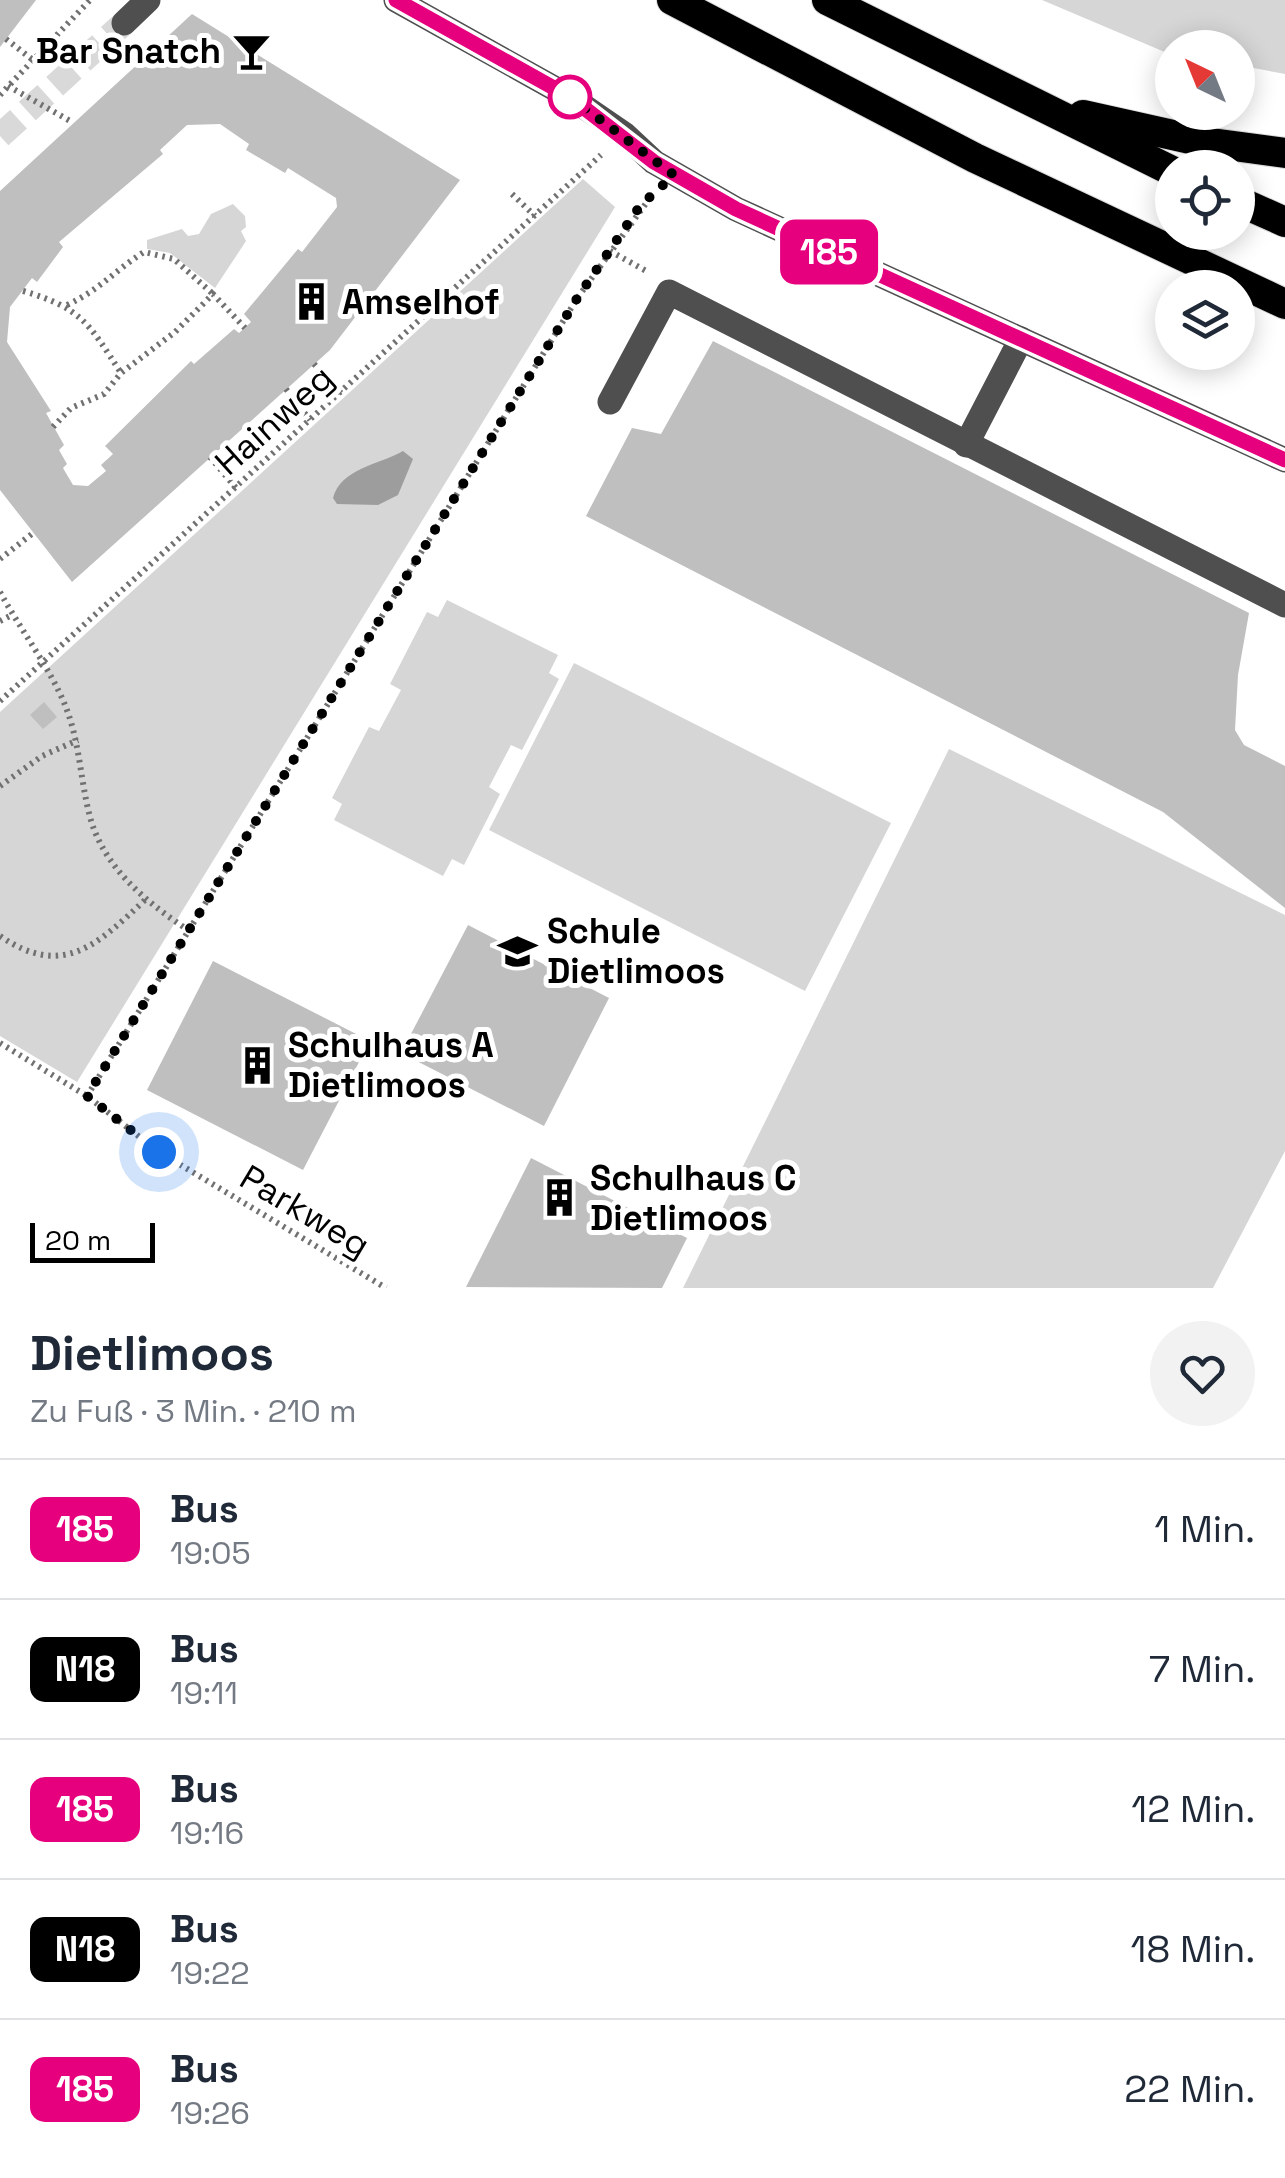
<!DOCTYPE html>
<html lang="de">
<head>
<meta charset="utf-8">
<style>
	:root { --surface:#fff; --page:#f2f2f3; --text:#1f2937; --muted:#747a83; --line:#e0e1e3 }
	body { margin:0; font-family:"Space Grotesk",sans-serif; background:var(--page); color:var(--text); height:100vh; display:flex; flex-direction:column; font-size:38px; white-space:nowrap }
	* { box-sizing:border-box; margin:0 }
	p { font-size:32px; color:var(--muted) }
	.icon { flex:none; width:55px; height:55px; fill:none; stroke:currentColor; stroke-width:2; stroke-linecap:round; stroke-linejoin:round }
	.map { position:relative; height:1288px; overflow:hidden }
	.details { display:flex; flex-direction:column; background:var(--surface); flex:1 }
	.details>* { flex:none }
	.badge { padding:0 20px; border-radius:15px; font-size:35px; line-height:65px }
	.needle { width:65px; rotate:317deg }
	.controls { position:absolute; left:1155px; top:30px; display:grid; gap:20px }
	.controls a { display:grid; place-items:center; width:100px; height:100px; border-radius:50%; background:var(--surface); box-shadow:0 5px 25px #0003; font-size:50px }
	.scale { position:absolute; left:30px; bottom:25px; width:125px; box-sizing:border-box; padding-left:10px; border:5px solid #000; border-top:0; font-size:28px; line-height:35px; white-space:nowrap; color:#000; -webkit-text-stroke:8px #fff; paint-order:stroke }
	.you { position:absolute; width:50px; height:50px; margin:-25px; border:8px solid #fff; border-radius:50%; background:#1a73e8; box-shadow:0 0 0 15px #1a73e833 }
	.map>.badge { position:absolute; translate:-50% -50%; box-shadow:0 0 0 5px #fff }
	.round { display:grid; place-items:center; flex:none; width:105px; height:105px; border-radius:52px; background:var(--page) }
	.head { display:flex; align-items:center; justify-content:space-between; height:170px; padding:0 30px }
	h1 { font-size:48px; font-weight:600; line-height:75px }
	ul { padding:0; list-style:none }
	li { display:flex; align-items:center; gap:30px; height:140px; padding:0 30px; border-top:2px solid var(--line) }
	li div { flex:1 }
	li b { display:block; font-size:38px }
	li em { font-style:normal }
	li .badge { min-width:110px; font-weight:700; text-align:center }
	.map>svg:first-child { display:block }
</style>
</head>
<body>
<div class="map">
<svg width="1285" height="1288" viewBox="0 0 1285 1288">
	<rect width="100%" height="100%" fill="#fff"/>
	<g fill="#d6d6d6">
		<polygon points="1042,0 1285,0 1285,74 1238,65 1238,48 1172,48 1172,54 1167,53"/>
		<polygon points="583,179 615,207 77,1082 0,1036 0,712"/>
		<polygon points="233,204 245,216 246,227 241,231 246,241 215,288 170,253 147,249 147,240 182,229 188,236 199,234 211,214"/>
		<polygon points="447,600 558,655 549,673 559,679 522,750 511,745 489,787 500,794 464,865 452,859 443,876 334,820 342,804 332,798 369,727 379,731 401,690 390,684 427,612 438,617"/>
		<polygon points="574,663 891,823 805,991 489,830"/>
		<polygon points="949,749 1285,915 1285,1151 1213,1288 683,1288"/>
	</g>
	<path fill="#9d9d9d" d="M403,451L413,459L398,495L378,505L337,504L333,498C341,468 379,465 403,451Z"/>
	<g fill="#bfbfbf" fill-rule="evenodd">
		<polygon points="0,0 36,0 0,47"/>
		<path d="M192,14L460,180L330,350L72,582L0,490V191ZM220,124L249,144L246,150L285,173L288,168L336,198L337,207L302,252L298,249L244,314L251,322L239,333L234,329L194,364L191,361L105,446L113,454L101,465L106,471L88,486L73,485L63,468L67,464L59,450L64,445L46,413L51,411L7,342L10,307L32,278L37,282L63,247L59,242L163,154L160,150L187,125Z"/>
		<polygon points="713,341 1249,613 1238,675 1235,730 1244,745 1285,766 1285,908 1163,812 586,516 632,428 661,434"/>
		<polygon points="44,702 57,717 43,729 30,715"/>
		<polygon points="468,925 609,998 544,1126 401,1053"/>
		<polygon points="213,961 370,1041 303,1170 147,1090"/>
		<polygon points="531,1158 687,1238 662,1288 466,1287"/>
	</g>
	<g fill="none" stroke-linecap="round" stroke-linejoin="round">
		<polyline stroke="#d9d9d9" stroke-width="25" stroke-dasharray="25 12" stroke-linecap="butt" points="0,136 124,23"/>
		<defs>
			<g id="highway">
				<polyline points="672,0 975,158 1285,304"/>
				<polyline points="827,0 1172,171"/>
				<polyline points="1083,115 1204,142 1285,153"/>
				<polyline points="1238,201 1285,222"/>
			</g>
		</defs>
		<use href="#highway" stroke="#dbdbdb" stroke-width="32"/>
		<g stroke="#717171" stroke-width="6" stroke-dasharray="2.5 5" stroke-linecap="butt">
			<polyline points="6,39 33,60"/>
			<polyline points="8,86 72,122"/>
			<polyline points="0,95 90,0"/>
			<polyline points="512,194 535,216"/>
			<polyline points="610,251 648,272"/>
			<path d="M23,291C82,308 89,324 121,373"/>
			<path d="M67,305C101,289 114,271 144,252L174,259L213,294"/>
			<polyline points="314,364 341,393"/>
			<polyline points="286,389 310,420"/>
			<polyline points="53,427 71,408 104,394 121,373 175,332 213,294 245,328"/>
			<polyline points="210,457 236,488"/>
			<polyline points="0,559 33,533"/>
			<path d="M0,592C19,627 51,670 65,705C80,742 80,779 90,817C104,868 146,902 188,930"/>
			<polyline points="0,621 12,615"/>
			<polyline points="0,701 601,155"/>
			<polyline points="0,786 42,756 78,740"/>
			<path d="M0,936C63,979 97,945 146,899"/>
			<polyline points="0,1043 87,1096 159,1152 386,1288"/>
			<polyline points="87,1096 578,297 652,195"/>
		</g>
		<g stroke="#4f4f4f" stroke-width="25">
			<polyline points="396,0 570,97 624,134 654,162 736,209 1285,460"/>
			<polyline points="124,23 148,0"/>
			<polyline points="610,402 669,292 1285,605"/>
			<polyline points="966,445 1021,339"/>
		</g>
		<use href="#highway" stroke="#000" stroke-width="30"/>
	</g>
	<g fill="none" stroke-linecap="round" stroke-linejoin="round">
		<defs>
			<polyline id="line" points="396,0 570,97 654,162 736,209 1285,460"/>
		</defs>
		<use href="#line" stroke="#fff" stroke-width="22"/>
		<use href="#line" stroke="#e6007e" stroke-width="15"/>
		<polyline stroke="#000" stroke-width="10" stroke-dasharray="0 18" points="159,1152 87,1096 578,297 640,206 674,175 570,97"/>
	</g>
	<defs>
		<symbol id="bar-bare" viewBox="-9 -9 18 18"><path d="M-6-5H6L.8 .8V4.5H3.5V6h-7V4.5H-.8V.8Z" fill="#000" stroke="#fff" stroke-width="2.5" paint-order="stroke"/></symbol>
		<symbol id="building-bare" viewBox="-9 -9 18 18"><path d="M-4-6H4V6H1V3H-1V6H-4ZM-2.5-4.3h1.7v1.8h-1.7ZM.8-4.3h1.7v1.8H.8ZM-2.5-1h1.7V.8h-1.7ZM.8-1h1.7V.8H.8Z" fill="#000" stroke="#fff" stroke-width="2.5" paint-order="stroke"/></symbol>
		<symbol id="school-bare" viewBox="-9 -9 18 18"><path d="M0-5L7-2L0 1L-7-2ZM-4 1L0 2.5L4 1V4Q0 6-4 4Z" fill="#000" stroke="#fff" stroke-width="2.5" paint-order="stroke"/></symbol>
	</defs>
	<g fill-rule="evenodd">
		<use href="#bar-bare" x="224" y="24" width="55" height="55"/>
		<use href="#building-bare" x="284" y="274" width="55" height="55"/>
		<use href="#school-bare" x="490" y="924" width="55" height="55"/>
		<use href="#building-bare" x="230" y="1038" width="55" height="55"/>
		<use href="#building-bare" x="532" y="1170" width="55" height="55"/>
	</g>
	<circle fill="#fff" stroke="#e6007e" stroke-width="5" cx="570" cy="97" r="20"/>
	<g text-anchor="middle" dominant-baseline="central" stroke-width="10" stroke-linejoin="round" paint-order="stroke">
		<g font-size="35" font-weight="bold" fill="#000" stroke="#fff" text-anchor="start">
			<text x="221" y="51" text-anchor="end">Bar Snatch</text>
			<text x="342" y="302">Amselhof</text>
			<text x="547" y="931">Schule<tspan x="547" dy="40">Dietlimoos</tspan></text>
			<text x="288" y="1045">Schulhaus A<tspan x="288" dy="40">Dietlimoos</tspan></text>
			<text x="590" y="1178">Schulhaus C<tspan x="590" dy="40">Dietlimoos</tspan></text>
		</g>
		<g font-size="35" fill="#000" stroke="#fff">
			<text transform="translate(274 420) rotate(-42)">Hainweg</text>
			<text transform="translate(305 1211) rotate(31)">Parkweg</text>
		</g>
	</g>
</svg>
<div class="controls">
<a><svg class="needle" viewBox="-14 -14 28 28"><path d="M0-13l5 13h-10z" fill="#e53935"/><path d="M0 13l5-13h-10z" fill="#747a83"/></svg></a>
<a><svg class="icon" aria-label="locate" viewBox="0 0 24 24"><circle cx="12" cy="12" r="6"/><path d="M12 2v4M12 18v4M2 12h4M18 12h4"/></svg></a>
<a><svg class="icon" aria-label="layers" viewBox="0 0 24 24"><path d="M12 4l9 5-9 5-9-5zM3 14l9 5 9-5"/></svg></a>
</div>
<div class="scale">20 m</div>
<div class="you" style="left:159px;top:1152px"></div>
<b class="badge" style="left:829px;top:252px;background:#e6007e;color:#fff">185</b>
</div>
<section class="details">
<div class="head"><div><h1>Dietlimoos</h1><p>Zu Fuß · 3 Min. · 210 m</p></div><a class="round"><svg class="icon" aria-label="heart" viewBox="0 0 24 24"><path d="M12 20l-8-8c-3-5 5-10 8-4 3-6 11-1 8 4z"/></svg></a></div>
<ul>
<li><span class="badge" style="background:#e6007e;color:#fff">185</span><div><b>Bus</b><p>19:05</p></div><em>1 Min.</em></li>
<li><span class="badge" style="background:#000;color:#fff">N18</span><div><b>Bus</b><p>19:11</p></div><em>7 Min.</em></li>
<li><span class="badge" style="background:#e6007e;color:#fff">185</span><div><b>Bus</b><p>19:16</p></div><em>12 Min.</em></li>
<li><span class="badge" style="background:#000;color:#fff">N18</span><div><b>Bus</b><p>19:22</p></div><em>18 Min.</em></li>
<li><span class="badge" style="background:#e6007e;color:#fff">185</span><div><b>Bus</b><p>19:26</p></div><em>22 Min.</em></li>
</ul>
</section>
</body>
</html>
